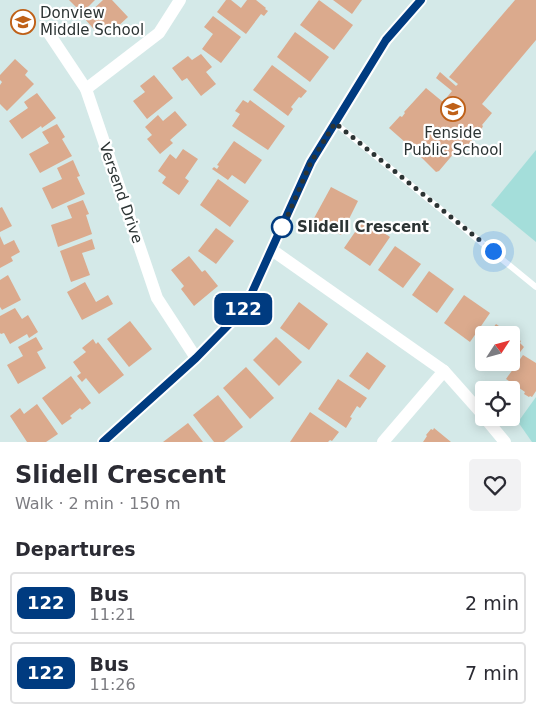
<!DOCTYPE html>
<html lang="en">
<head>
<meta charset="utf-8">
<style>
	:root { --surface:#fff; --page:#f2f2f3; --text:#2b2b33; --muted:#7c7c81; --line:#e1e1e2 }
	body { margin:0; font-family:"DejaVu Sans",sans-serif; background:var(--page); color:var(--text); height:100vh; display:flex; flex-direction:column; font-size:19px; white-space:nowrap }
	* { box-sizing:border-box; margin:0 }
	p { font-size:16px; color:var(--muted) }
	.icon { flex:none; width:28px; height:28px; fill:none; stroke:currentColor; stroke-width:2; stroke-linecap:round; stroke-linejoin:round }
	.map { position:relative; height:442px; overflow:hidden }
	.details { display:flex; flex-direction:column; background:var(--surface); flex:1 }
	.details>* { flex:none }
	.badge { padding:0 10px; border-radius:8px; font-size:18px; line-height:32px }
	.needle { width:32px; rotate:54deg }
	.tools { position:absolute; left:475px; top:326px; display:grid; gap:10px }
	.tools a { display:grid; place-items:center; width:45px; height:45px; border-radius:5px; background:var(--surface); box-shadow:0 2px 12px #0003; font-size:25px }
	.you { position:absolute; width:25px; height:25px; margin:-12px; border:4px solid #fff; border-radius:50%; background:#1a73e8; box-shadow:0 0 0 8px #1a73e833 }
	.map>.badge { position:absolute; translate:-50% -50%; box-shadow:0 0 0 2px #fff }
	h2 { padding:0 15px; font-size:19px; line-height:45px }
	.round { display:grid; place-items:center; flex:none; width:52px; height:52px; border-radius:5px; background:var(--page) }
	.overview { display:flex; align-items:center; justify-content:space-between; height:85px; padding:0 15px }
	h1 { font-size:24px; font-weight:800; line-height:38px }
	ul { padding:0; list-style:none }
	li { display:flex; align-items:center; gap:15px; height:62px; margin:0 10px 8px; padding:0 5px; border:2px solid var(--line); border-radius:5px }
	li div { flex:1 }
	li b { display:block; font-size:19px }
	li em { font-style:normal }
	li .badge { min-width:55px; font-weight:700; text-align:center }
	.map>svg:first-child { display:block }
</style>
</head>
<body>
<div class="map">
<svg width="536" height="442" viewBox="0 0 536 442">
	<rect width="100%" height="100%" fill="#d4e9e8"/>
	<g fill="#a4deda">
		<polygon points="536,150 536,242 491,205"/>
		<polygon points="536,397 536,442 532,442 518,422"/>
	</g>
	<g fill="#dbaa8d">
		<polygon points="69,0 95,0 82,13"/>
		<polygon points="103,0 112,0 128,17 115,29 110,24 99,35 84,18"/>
		<polygon points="226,0 231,0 241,8 247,0 256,0 266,8 265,9 268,11 264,16 261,14 246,34 217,12"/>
		<polygon points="319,0 353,25 334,50 300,25"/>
		<polygon points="333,0 362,0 352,14"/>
		<polygon points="515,0 536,0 536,40 482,104 492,113 482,125 483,126 481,130 459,155 455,152 439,171 436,172 417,153 416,154 412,152 414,150 389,128 400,116 402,117 405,113 404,112 426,88 443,102 452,91 436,78 440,72 456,86 458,84 449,77"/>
		<polygon points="213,16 241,37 221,63 202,49 213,34 204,27"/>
		<polygon points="295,32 329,57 310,82 277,57"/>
		<polygon points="201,54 212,67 206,72 216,84 201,96 187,78 182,81 172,68 188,56 192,60"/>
		<polygon points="15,59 28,71 25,75 34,84 7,111 0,104 0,85 2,82 0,80 0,75"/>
		<polygon points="272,65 307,91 301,98 299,97 291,107 293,109 288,116 253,90"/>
		<polygon points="154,75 173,98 147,119 133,101 145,92 140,86"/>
		<polygon points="37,93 56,118 42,128 41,126 22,139 9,121 28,108 24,102"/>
		<polygon points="243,100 248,103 250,100 285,126 268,150 232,126 240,114 235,111"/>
		<polygon points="175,111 187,125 170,140 173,143 160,154 147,139 152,135 145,127 158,115 163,121"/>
		<polygon points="57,124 65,137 62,139 72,156 40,173 29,154 49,143 42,132"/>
		<polygon points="234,141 262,160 245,184 232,175 228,180 212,169 214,167 217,169 219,166 217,165"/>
		<polygon points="183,149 198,159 185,178 189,181 179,195 162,183 166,177 158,171 170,154 176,159"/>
		<polygon points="73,160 80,176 77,177 85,194 52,209 42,188 62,179 57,168"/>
		<polygon points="218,179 249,201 230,227 200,205"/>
		<polygon points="331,187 358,201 341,235 313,220"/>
		<polygon points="83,200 89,214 86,215 92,234 58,247 51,225 72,218 67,206"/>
		<polygon points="2,207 12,226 0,232 0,208"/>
		<polygon points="364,219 390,237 370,266 344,248"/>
		<polygon points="216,228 234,241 216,264 198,251"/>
		<polygon points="0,236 4,245 14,240 20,252 11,257 13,261 0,268"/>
		<polygon points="92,239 95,249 82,253 90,275 71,282 60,251"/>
		<polygon points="395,246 421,264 403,288 378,270"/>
		<polygon points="189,256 202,272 205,270 218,286 194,306 181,289 184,286 171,270"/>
		<polygon points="429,271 454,289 437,313 412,295"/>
		<polygon points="8,275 21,300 2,310 0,307 0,280"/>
		<polygon points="85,282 96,302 108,295 113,304 82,320 67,292"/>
		<polygon points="464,295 490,313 470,342 444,323"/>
		<polygon points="299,302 328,324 309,350 280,328"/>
		<polygon points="15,308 22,319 28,315 38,332 29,338 27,334 10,344 4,333 1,334 0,333 0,316"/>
		<polygon points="130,321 152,349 129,367 107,339"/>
		<polygon points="496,324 521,341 520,343 524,347 517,356 513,353 511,355 511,335 488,335"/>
		<polygon points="36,337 43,349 37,352 46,368 18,384 7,365 23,356 18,347"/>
		<polygon points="276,337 302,362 279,386 253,360"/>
		<polygon points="93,339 96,344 98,342 124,375 99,394 86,378 82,382 77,376 81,373 73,362 86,352 82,348"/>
		<polygon points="367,352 386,366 369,390 349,376"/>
		<polygon points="523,355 536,363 536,391 532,397 530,396 529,397 524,394 525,392 506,379"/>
		<polygon points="246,367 274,398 250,419 223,388"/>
		<polygon points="71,376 91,403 82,410 80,408 70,416 72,418 62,425 42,398"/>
		<polygon points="338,379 367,398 360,408 357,406 350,417 352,418 346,428 318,409"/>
		<polygon points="218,395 243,427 224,442 214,442 193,415"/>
		<polygon points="37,404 58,434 46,442 27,442 10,416 20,408 24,414"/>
		<polygon points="310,412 339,432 332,441 330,440 328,442 290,442"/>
		<polygon points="188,423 203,442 163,442"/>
		<polygon points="434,428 451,442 423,442 427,436 426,435 431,429 433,430"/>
	</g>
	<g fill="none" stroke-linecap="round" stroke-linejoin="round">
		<polyline stroke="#fff" stroke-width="6" points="335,123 536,287"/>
		<g stroke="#fff" stroke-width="12">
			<polyline points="46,29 86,89 157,298 196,358"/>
			<polyline points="86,89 159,33 180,0"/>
			<polyline points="272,250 444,371 484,416"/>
			<polyline points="485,418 505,442"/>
			<polyline points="103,442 196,358 245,308 311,162 386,40 421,0"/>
			<polyline points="383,442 444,371"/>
		</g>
	</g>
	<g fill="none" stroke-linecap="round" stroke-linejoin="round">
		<defs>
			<polyline id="line" points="103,442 196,358 245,308 311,162 386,40 421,0"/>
		</defs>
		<use href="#line" stroke="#fff" stroke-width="11"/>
		<use href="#line" stroke="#003b80" stroke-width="8"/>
		<polyline stroke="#2c3434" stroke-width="5" stroke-dasharray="0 9" points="282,227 282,229 311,162 335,123 493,251"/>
	</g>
	<defs>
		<symbol id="school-ring" viewBox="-11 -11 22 22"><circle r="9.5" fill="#fff" stroke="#bf6017" stroke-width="1.5"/><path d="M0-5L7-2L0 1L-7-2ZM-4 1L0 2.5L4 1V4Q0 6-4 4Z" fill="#bf6017"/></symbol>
	</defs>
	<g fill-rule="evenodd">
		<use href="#school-ring" x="9" y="8" width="28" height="28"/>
		<use href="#school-ring" x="439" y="95" width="28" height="28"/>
	</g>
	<circle fill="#fff" stroke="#003b80" stroke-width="2.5" cx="282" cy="227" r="10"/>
	<g text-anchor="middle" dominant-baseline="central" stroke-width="4.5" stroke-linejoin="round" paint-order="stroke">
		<g font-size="15" fill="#2c3434" stroke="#fff" text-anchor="start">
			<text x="40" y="13">Donview<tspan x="40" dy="17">Middle School</tspan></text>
			<text x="453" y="133" text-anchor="middle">Fenside<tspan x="453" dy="17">Public School</tspan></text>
		</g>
		<g font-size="15" fill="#2c3434" stroke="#fff">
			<text transform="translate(121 193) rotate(71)">Versend Drive</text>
		</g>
		<g font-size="15" font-weight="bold" fill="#2c3434" stroke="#fff" text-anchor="start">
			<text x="297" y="227">Slidell Crescent</text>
		</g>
	</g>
</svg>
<div class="tools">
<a><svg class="needle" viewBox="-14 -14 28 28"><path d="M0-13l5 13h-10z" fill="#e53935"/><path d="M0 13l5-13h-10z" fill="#7c7c81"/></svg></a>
<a><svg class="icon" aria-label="locate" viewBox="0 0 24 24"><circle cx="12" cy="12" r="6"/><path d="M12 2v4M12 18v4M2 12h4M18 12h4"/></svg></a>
</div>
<div class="you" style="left:493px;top:251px"></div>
<b class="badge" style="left:243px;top:309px;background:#003b80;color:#fff">122</b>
</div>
<section class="details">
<div class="overview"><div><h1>Slidell Crescent</h1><p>Walk · 2 min · 150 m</p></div><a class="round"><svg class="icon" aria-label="heart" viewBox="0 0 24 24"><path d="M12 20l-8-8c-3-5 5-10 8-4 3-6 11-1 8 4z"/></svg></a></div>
<h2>Departures</h2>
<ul>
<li><span class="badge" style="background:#003b80;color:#fff">122</span><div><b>Bus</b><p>11:21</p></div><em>2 min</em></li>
<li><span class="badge" style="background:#003b80;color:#fff">122</span><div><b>Bus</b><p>11:26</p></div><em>7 min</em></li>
</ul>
</section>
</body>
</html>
